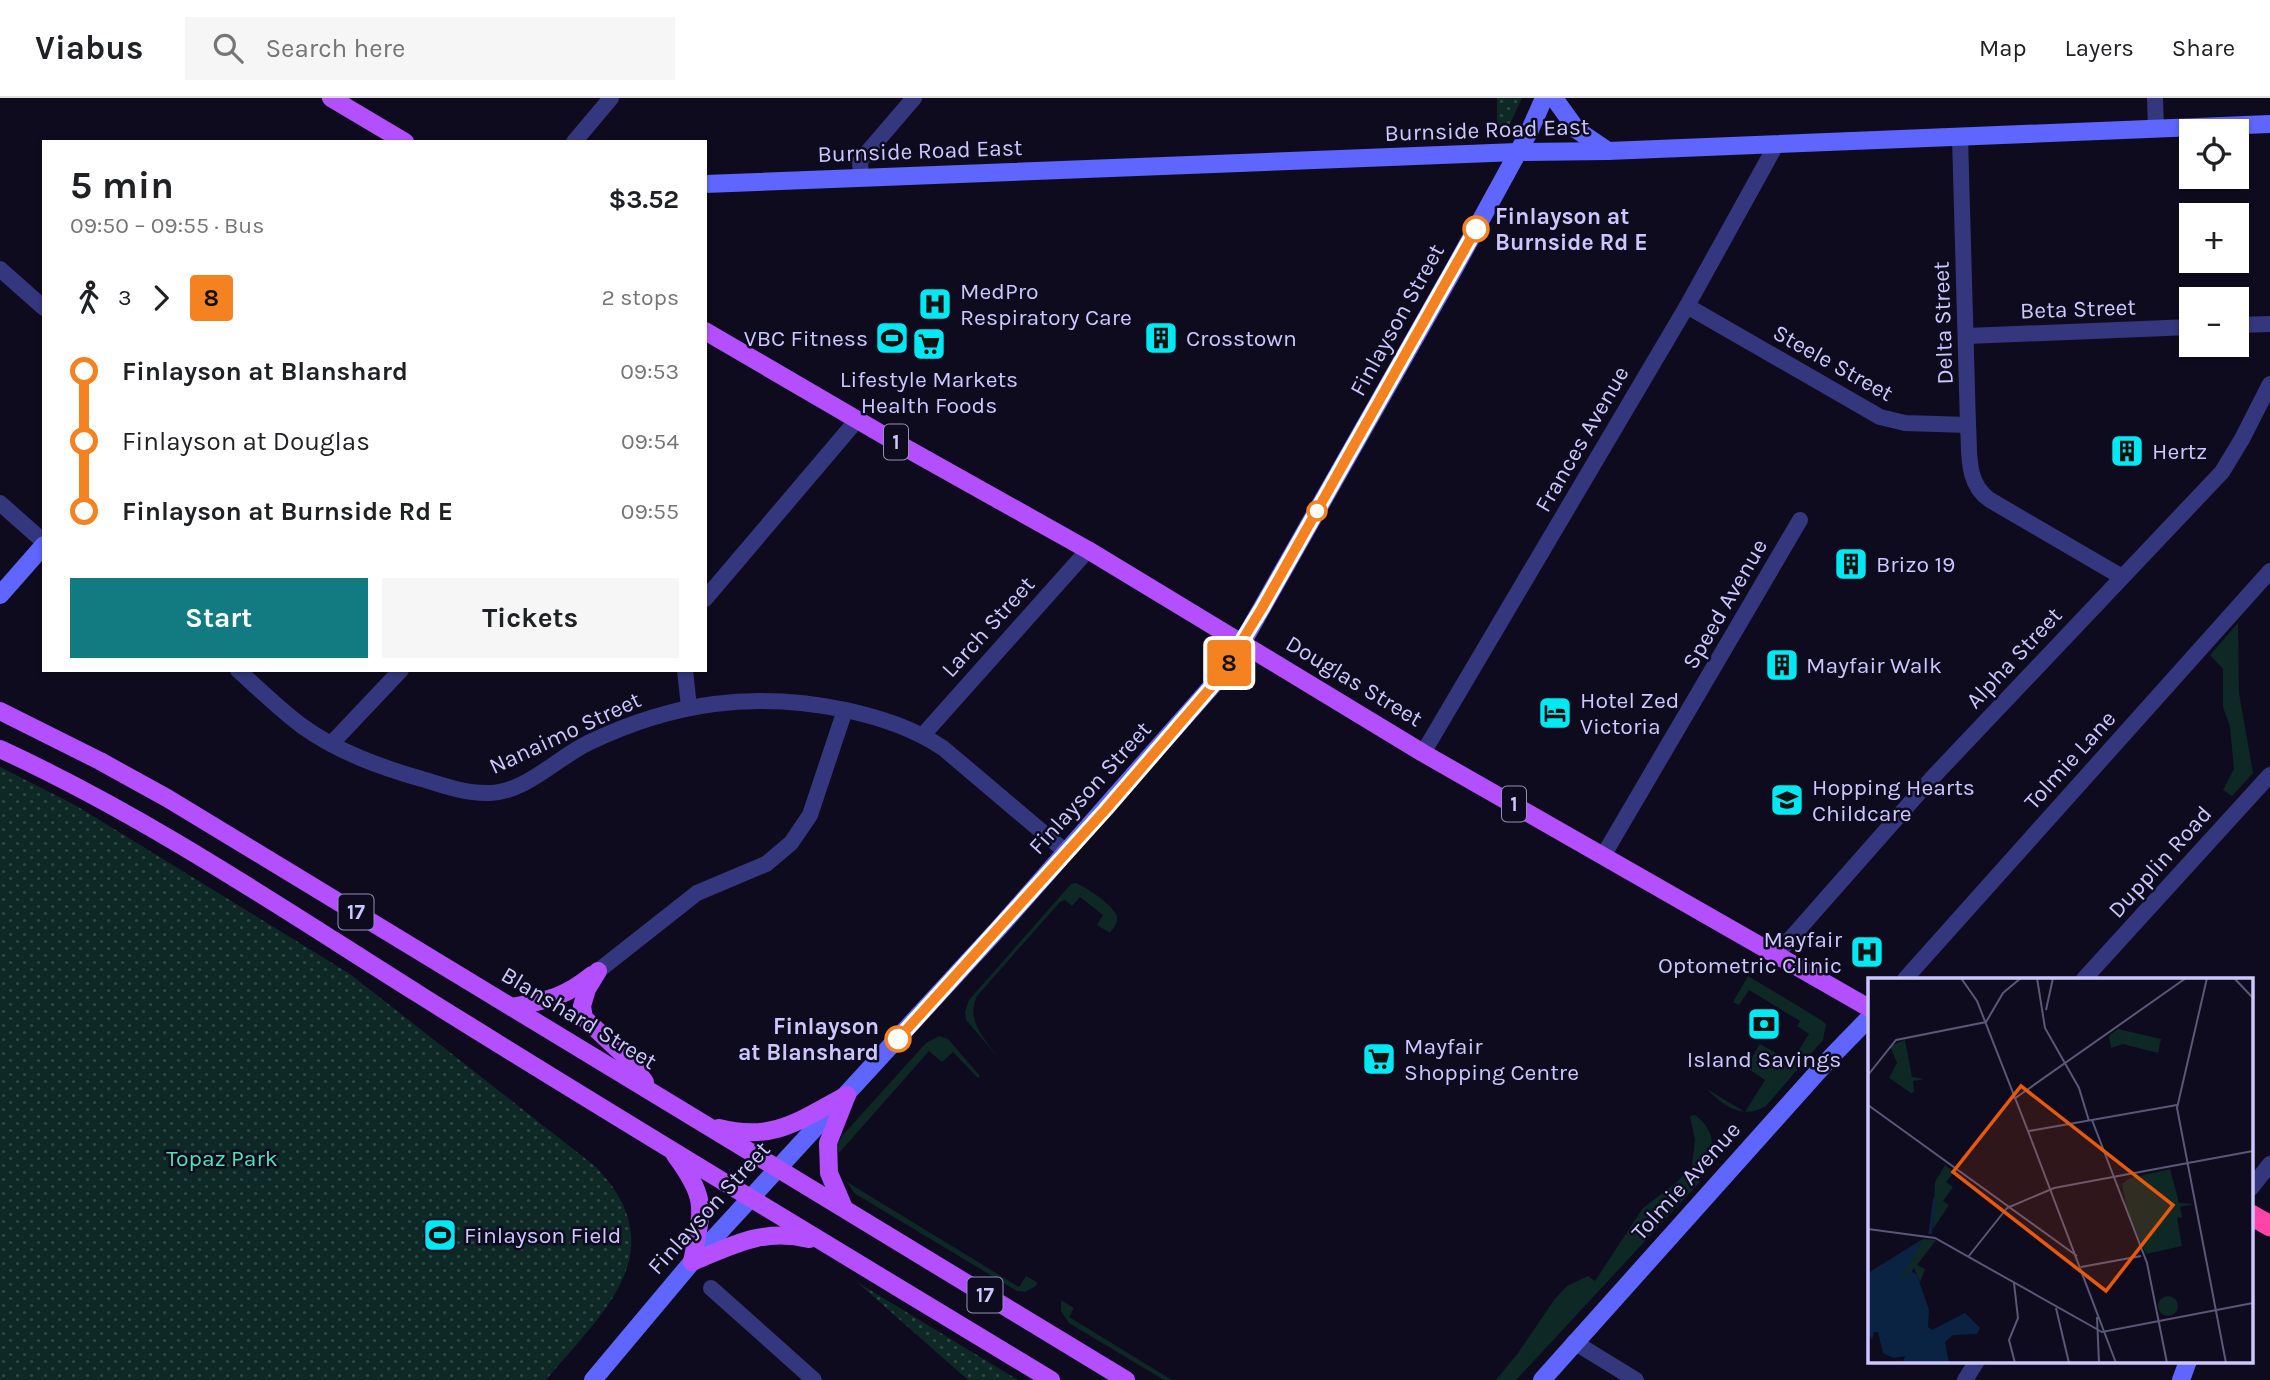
<!DOCTYPE html>
<html lang="en">
<head>
<meta charset="utf-8">
<style>
	:root { --surface:#fff; --page:#f6f6f6; --text:#202124; --muted:#757577; --line:#e0e0e0; --accent:#127b81 }
	body { margin:0; font-family:Karla,sans-serif; background:var(--page); color:var(--text); height:100vh; display:flex; flex-direction:column; font-size:26px; white-space:nowrap }
	* { box-sizing:border-box; margin:0 }
	p { font-size:23px; color:var(--muted) }
	.icon { flex:none; width:38px; height:38px; fill:none; stroke:currentColor; stroke-width:2; stroke-linecap:round; stroke-linejoin:round }
	.map { position:relative; flex:1; overflow:hidden }
	.sheet { position:absolute; left:42px; top:42px; width:665px; height:532px; display:flex; flex-direction:column; background:var(--surface); border-radius:0px; box-shadow:0 2px 5px #0004 }
	.sheet>* { flex:none }
	.badge { padding:0 14px; border-radius:5px; font-size:24px; line-height:46px }
	.fabs { position:absolute; left:2179px; top:21px; display:grid; gap:14px }
	.fabs a { display:grid; place-items:center; width:70px; height:70px; border-radius:0px; background:var(--surface); box-shadow:0 2px 5px #0004; font-size:35px }
	.map>.badge { position:absolute; translate:-50% -50%; box-shadow:0 0 0 4px #fff }
	.legs { display:flex; align-items:center; gap:10px; height:77px; padding:0 28px; font-size:23px }
	.legs p { margin-inline-start:auto }
	.summary { display:flex; align-items:center; justify-content:space-between; height:119px; padding:0 28px }
	h1 { font-size:38px; font-weight:700; line-height:52px }
	.action { display:flex; gap:14px; margin-top:auto; padding:14px 28px }
	.action a { flex:1; height:80px; border-radius:0px; background:var(--accent); color:#fff; font-size:28px; font-weight:700; line-height:80px; text-align:center }
	.action a+a { background:var(--page); color:var(--text) }
	ul { padding:0 28px; list-style:none }
	li { display:flex; align-items:center; gap:24px; height:70px; font-size:26px }
	li i { display:grid; place-items:center; width:10px; height:100%; margin:0 9px; background:currentColor }
	li i::after { content:''; width:18px; height:18px; margin:-9px; border:5px solid; border-radius:50%; background:var(--surface) }
	li p { margin-inline-start:auto }
	li:first-child i { background:linear-gradient(#0000 50%,currentColor 0) }
	li:last-child i { background:linear-gradient(currentColor 50%,#0000 0) }
	header { display:flex; align-items:center; gap:42px; box-sizing:border-box; height:98px; padding:0 35px; background:var(--surface); border-bottom:2px solid var(--line) }
	header strong { font-size:33px }
	nav { display:flex; gap:38px; margin-inline-start:auto; font-size:24px }
	.search { width:490px; height:63px; background:var(--page); display:flex; align-items:center; gap:18px; box-sizing:border-box; padding:0 24px; border-radius:0px; color:var(--muted); font-size:26px }
	.map>svg:first-child { display:block }
</style>
</head>
<body>
<header>
<strong>Viabus</strong>
<div class="search"><svg class="icon" aria-label="search" viewBox="0 0 24 24"><circle cx="10" cy="10" r="6"/><path d="M15 15l6 6"/></svg>Search here</div>
<nav><a>Map</a><a>Layers</a><a>Share</a></nav>
</header>
<div class="map">
<svg width="2270" height="1282" viewBox="0 0 2270 1282">
	<defs>
		<pattern id="park-dots" width="8" height="8" patternUnits="userSpaceOnUse" patternTransform="scale(1.75)"><rect width="8" height="8" fill="#0e2826"/><path d="M2 2h.1M6 6h.1" fill="none" stroke="#304647" stroke-width="1.8" stroke-linecap="round"/></pattern>
	</defs>
	<rect width="100%" height="100%" fill="#0e0b1e"/>
	<g fill="#0e2826">
		<polygon points="2238,525 2239,595 2253,675 2232,698 2223,692 2234,671 2230,629 2223,609 2223,571 2210,557"/>
		<path d="M1076,785C1086,789 1116,809 1117,819C1118,825 1113,831 1110,835L1097,827L1103,817L1080,799L1072,808L1065,802L1060,804L977,898C965,923 985,941 999,960L966,922L965,914L969,902L1071,786Z"/>
		<path d="M1748,878L1821,922L1826,926L1823,942L1766,1008C1743,1022 1723,1008 1707,991L1745,1014L1765,982L1746,969L1760,946L1791,964L1809,936L1797,928L1800,923L1749,892L1739,907L1733,904Z"/>
		<polygon points="939,938 948,941 980,978 978,980 953,954 942,964 929,953 839,1055 836,1048 842,1038 926,945"/>
		<path d="M1695,1017C1721,1036 1713,1061 1699,1085L1516,1282H1496L1518,1255L1554,1202L1567,1188L1588,1178L1595,1183L1643,1110L1677,1084L1692,1067L1695,1042L1690,1018Z"/>
		<polygon points="847,1084 1019,1189 1026,1178 1037,1184 1036,1188 1025,1194 1017,1193 854,1095"/>
		<polygon points="1061,1202 1074,1210 1069,1219 1172,1282 1164,1282 1069,1225 1061,1213"/>
	</g>
	<g fill="url(#park-dots)">
		<polygon points="1497,0 1522,0 1507,32 1497,41"/>
		<path d="M0,669L75,707L350,876L596,1069C676,1153 603,1214 546,1282H0Z"/>
		<polygon points="857,1184 1018,1282 968,1282"/>
	</g>
	<g fill="none" stroke-linecap="round" stroke-linejoin="round">
		<g stroke="#35377e" stroke-width="16">
			<polyline points="2155,0 2156,31"/>
			<path d="M1960,39L1968,327C1970,354 1965,385 1990,402L2122,479"/>
			<polyline points="574,44 611,0"/>
			<polyline points="861,80 860,63 914,0"/>
			<polyline points="0,171 44,210"/>
			<polyline points="1687,208 1880,319 1905,325 1968,327"/>
			<polyline points="2236,227 2270,226"/>
			<polyline points="1967,238 2191,229"/>
			<polyline points="0,405 44,444"/>
			<polyline points="705,501 857,322"/>
			<path d="M238,572C259,591 279,611 302,628C338,654 380,669 422,681C444,688 467,696 490,695C526,694 557,660 588,645C673,604 753,593 846,612C881,620 913,630 943,650L1066,754"/>
			<polyline points="685,572 689,609"/>
			<polyline points="923,637 1088,452"/>
			<polyline points="331,646 401,572"/>
			<polyline points="1423,655 1687,208 1776,47"/>
			<polyline points="1603,758 1800,422"/>
			<polyline points="1776,857 1933,679 2222,374 2242,341 2270,286"/>
			<polyline points="598,873 697,795 766,766 791,745 810,717 845,612"/>
			<polyline points="1905,881 2270,473"/>
			<polyline points="2084,881 2270,677"/>
			<polyline points="2251,1090 2270,1066"/>
			<polyline points="711,1190 814,1282"/>
			<polyline points="1574,1244 1636,1282"/>
			<polyline points="1965,1282 1977,1263"/>
		</g>
		<g stroke="#5f65ff" stroke-width="18">
			<polyline points="1554,0 1577,32 1608,53"/>
			<polyline points="705,86 1517,54 1608,53 2270,26"/>
			<polyline points="0,497 44,447"/>
			<polyline points="593,1282 692,1164 998,831 1219,580 1242,545 1454,171 1529,34 1544,0"/>
			<polyline points="1542,1282 1832,958 1869,920"/>
			<polyline points="2181,1282 2188,1263"/>
		</g>
		<g stroke="#b34fff" stroke-width="18">
			<polyline points="331,0 405,44"/>
			<polyline points="705,233 897,345 1088,452 1423,655 1869,910"/>
			<polyline points="0,613 100,663 167,700 1126,1282"/>
			<path d="M0,651C148,719 283,811 420,897C629,1028 840,1154 1051,1282"/>
			<polyline points="598,873 587,891 582,908 584,920 629,962 645,984"/>
			<path d="M512,909C547,902 564,900 592,877"/>
			<path d="M719,1030C774,1044 800,1022 847,997"/>
			<path d="M675,1057C709,1103 702,1111 692,1164"/>
			<polyline points="844,1110 829,1075 828,1045 847,997"/>
			<path d="M692,1164C733,1147 763,1130 809,1141"/>
		</g>
		<polyline stroke="#ff43a8" stroke-width="21" points="2251,1117 2270,1128"/>
	</g>
	<g fill="none" stroke-linecap="round" stroke-linejoin="round">
		<defs>
			<polyline id="line-1" points="898,941 1106,711 1219,580 1262,510 1476,131"/>
		</defs>
		<use href="#line-1" stroke="#fff" stroke-width="16"/>
		<use href="#line-1" stroke="#f58220" stroke-width="10"/>
	</g>
	<defs>
		<symbol id="hospital-square" viewBox="-11 -11 22 22"><rect x="-9" y="-9" width="18" height="18" rx="4" fill="#00e9f3" stroke="#0e0b1e"/><path d="M-5-5h3v3.5h4V-5h3V5h-3V1.5h-4V5h-3Z" fill="#111"/></symbol>
		<symbol id="stadium-square" viewBox="-11 -11 22 22"><rect x="-9" y="-9" width="18" height="18" rx="4" fill="#00e9f3" stroke="#0e0b1e"/><path d="M0-5a6.5 5 0 1 0 0 10a6.5 5 0 1 0 0-10ZM-3.5-1.8h7v3.6h-7Z" fill="#111"/></symbol>
		<symbol id="building-square" viewBox="-11 -11 22 22"><rect x="-9" y="-9" width="18" height="18" rx="4" fill="#00e9f3" stroke="#0e0b1e"/><path d="M-4-6H4V6H1V3H-1V6H-4ZM-2.5-4.3h1.7v1.8h-1.7ZM.8-4.3h1.7v1.8H.8ZM-2.5-1h1.7V.8h-1.7ZM.8-1h1.7V.8H.8Z" fill="#111"/></symbol>
		<symbol id="supermarket-square" viewBox="-11 -11 22 22"><rect x="-9" y="-9" width="18" height="18" rx="4" fill="#00e9f3" stroke="#0e0b1e"/><path d="M-6-5.5h2.5l.6 2H6L4.5 2H-2.5L-4.4-4H-6ZM-1.5 3.2a1.3 1.3 0 1 0 .1 0ZM3 3.2a1.3 1.3 0 1 0 .1 0Z" fill="#111"/></symbol>
		<symbol id="hotel-square" viewBox="-11 -11 22 22"><rect x="-9" y="-9" width="18" height="18" rx="4" fill="#00e9f3" stroke="#0e0b1e"/><path d="M-6-4.5h1.5V1H6V5H4.5V3h-9V5H-6ZM-4 0a1.8 1.8 0 1 1 3.6 0ZM.5 0V-2.5h3Q6-2.5 6 0Z" fill="#111"/></symbol>
		<symbol id="school-square" viewBox="-11 -11 22 22"><rect x="-9" y="-9" width="18" height="18" rx="4" fill="#00e9f3" stroke="#0e0b1e"/><path d="M0-5L7-2L0 1L-7-2ZM-4 1L0 2.5L4 1V4Q0 6-4 4Z" fill="#111"/></symbol>
		<symbol id="bank-square" viewBox="-11 -11 22 22"><rect x="-9" y="-9" width="18" height="18" rx="4" fill="#00e9f3" stroke="#0e0b1e"/><path d="M-6-4H6V4H-6ZM0-2.3a2.3 2.3 0 1 0 0 4.6a2.3 2.3 0 1 0 0-4.6Z" fill="#111"/></symbol>
	</defs>
	<g fill-rule="evenodd">
		<use href="#hospital-square" x="916" y="187" width="38" height="38"/>
		<use href="#stadium-square" x="873" y="221" width="38" height="38"/>
		<use href="#building-square" x="1142" y="221" width="38" height="38"/>
		<use href="#supermarket-square" x="910" y="227" width="38" height="38"/>
		<use href="#building-square" x="2108" y="334" width="38" height="38"/>
		<use href="#building-square" x="1832" y="447" width="38" height="38"/>
		<use href="#building-square" x="1763" y="548" width="38" height="38"/>
		<use href="#hotel-square" x="1536" y="596" width="38" height="38"/>
		<use href="#school-square" x="1768" y="683" width="38" height="38"/>
		<use href="#hospital-square" x="1848" y="835" width="38" height="38"/>
		<use href="#bank-square" x="1745" y="907" width="38" height="38"/>
		<use href="#supermarket-square" x="1360" y="942" width="38" height="38"/>
		<use href="#stadium-square" x="421" y="1118" width="38" height="38"/>
	</g>
	<g fill="#fff" stroke="#f58220" stroke-width="3.5">
		<circle cx="1476" cy="131" r="12"/>
		<circle cx="1317" cy="413" r="9"/>
		<circle cx="898" cy="941" r="12"/>
	</g>
	<g text-anchor="middle" dominant-baseline="central" stroke-width="5" stroke-linejoin="round" paint-order="stroke">
		<g fill="#0e0b1e" stroke="#938fbc" stroke-width="2">
			<rect x="884" y="326.5" width="24" height="35" rx="5"/>
			<rect x="1502" y="688.5" width="24" height="35" rx="5"/>
			<rect x="338.5" y="796.5" width="35" height="35" rx="5"/>
			<rect x="967.5" y="1179.5" width="35" height="35" rx="5"/>
		</g>
		<g font-size="21" font-weight="bold" fill="#ccc8ff">
			<text x="896" y="344">1</text>
			<text x="1514" y="706">1</text>
			<text x="356" y="814">17</text>
			<text x="985" y="1197">17</text>
		</g>
		<g font-size="23" fill="#ccc8ff" stroke="#0e0b1e">
			<text transform="translate(1487 32) rotate(-2)">Burnside Road East</text>
			<text transform="translate(920 53) rotate(-2)">Burnside Road East</text>
			<text transform="translate(2078 211) rotate(-2)">Beta Street</text>
			<text transform="translate(1397 222) rotate(-61)">Finlayson Street</text>
			<text transform="translate(1943 225) rotate(-92)">Delta Street</text>
			<text transform="translate(1833 265) rotate(29)">Steele Street</text>
			<text transform="translate(1582 341) rotate(-60)">Frances Avenue</text>
			<text transform="translate(1725 506) rotate(-60)">Speed Avenue</text>
			<text transform="translate(988 529) rotate(-48)">Larch Street</text>
			<text transform="translate(2014 560) rotate(-47)">Alpha Street</text>
			<text transform="translate(1354 583) rotate(31)">Douglas Street</text>
			<text transform="translate(565 635) rotate(-25)">Nanaimo Street</text>
			<text transform="translate(2070 662) rotate(-48)">Tolmie Lane</text>
			<text transform="translate(1090 690) rotate(-48)">Finlayson Street</text>
			<text transform="translate(2160 764) rotate(-48)">Dupplin Road</text>
			<text transform="translate(579 920) rotate(31)">Blanshard Street</text>
			<text transform="translate(1686 1083) rotate(-48)">Tolmie Avenue</text>
			<text transform="translate(709 1110) rotate(-48)">Finlayson Street</text>
		</g>
		<g font-size="23" font-weight="bold" fill="#ccc8ff" stroke="#0e0b1e" text-anchor="start">
			<text x="1495" y="118">Finlayson at<tspan x="1495" dy="26">Burnside Rd E</tspan></text>
			<text x="879" y="928" text-anchor="end">Finlayson<tspan x="879" dy="26">at Blanshard</tspan></text>
		</g>
		<g font-size="23" fill="#ccc8ff" stroke="#0e0b1e" text-anchor="start">
			<text x="960" y="193">MedPro<tspan x="960" dy="26">Respiratory Care</tspan></text>
			<text x="868" y="240" text-anchor="end">VBC Fitness</text>
			<text x="1186" y="240">Crosstown</text>
			<text x="929" y="281" text-anchor="middle">Lifestyle Markets<tspan x="929" dy="26">Health Foods</tspan></text>
			<text x="2152" y="353">Hertz</text>
			<text x="1876" y="466">Brizo 19</text>
			<text x="1806" y="567">Mayfair Walk</text>
			<text x="1580" y="602">Hotel Zed<tspan x="1580" dy="26">Victoria</tspan></text>
			<text x="1812" y="689">Hopping Hearts<tspan x="1812" dy="26">Childcare</tspan></text>
			<text x="1842" y="841" text-anchor="end">Mayfair<tspan x="1842" dy="26">Optometric Clinic</tspan></text>
			<text x="1404" y="948">Mayfair<tspan x="1404" dy="26">Shopping Centre</tspan></text>
			<text x="1764" y="961" text-anchor="middle">Island Savings</text>
			<text x="464" y="1137">Finlayson Field</text>
		</g>
		<g font-size="23" fill="#53e1b5" stroke="#0e0b1e">
			<text x="222" y="1060">Topaz Park</text>
		</g>
	</g>
	<g transform="translate(1868 880)">
		<rect width="385" height="385" fill="#0e0b1e"/>
		<path d="M290 328a10 10 0 1 1 20 0a10 10 0 1 1-20 0Z" fill="#0e2826"/>
		<path d="M250,51L293,61L290,75L255,66L243,70L241,58ZM37,62L44,99L56,101L45,103L46,114L43,115L21,100L29,85L22,68ZM77,187L86,194L78,204L85,209L75,223L81,227L65,251L67,204ZM302,191L311,225L326,226L312,229L314,239L309,240L314,268L278,276L260,236L254,206L262,200ZM55,261L68,262L49,287L57,291L52,304L46,290L29,317L24,314Z" fill="#0e2826"/>
		<path d="M55,261L32,302L43,293L49,297L61,332L60,349L64,352L97,335L112,350L109,356L85,357L77,364L81,385H35L37,378L25,380L15,375L10,354H6L4,362L0,356V295Z" fill="#0b2343"/>
		<path fill="none" stroke="#0b2343" stroke-width="3.5" d="M62,256L67,220M0,336L32,348L55,344M56,344L31,357L22,367L37,363L49,366L63,385"/>
		<path fill="none" stroke="#5a5778" stroke-width="2" d="M93,0L109,23L160,153M169,0L177,50L211,110L221,143M339,0L309,130L358,385M366,0L385,20M178,32L185,0M0,97L28,62L118,44L135,15L153,0M146,121L318,0M0,127L209,278M224,142L279,285L299,385M160,153L248,385M161,153L309,127M320,185L385,173M139,230L186,210L320,185M0,251L67,260L234,354L385,325M100,279L139,230M213,289L273,278M146,305L150,340L141,362L147,385M188,330L201,385M229,339L231,385"/>
		<path fill="#e8590c" fill-opacity="0.15" stroke="#e8590c" stroke-width="3.5" d="M153,108L305,227L238,313L85,194Z"/>
		<rect width="385" height="385" fill="none" stroke="#ccc8ff" stroke-width="3.5"/>
	</g>
</svg>
<div class="fabs">
<a><svg class="icon" aria-label="locate" viewBox="0 0 24 24"><circle cx="12" cy="12" r="6"/><path d="M12 2v4M12 18v4M2 12h4M18 12h4"/></svg></a>
<a>+</a>
<a>−</a>
</div>
<b class="badge" style="left:1229px;top:565px;background:#f58220;color:#111">8</b>
<section class="sheet">
<div class="summary"><div><h1>5 min</h1><p>09:50 – 09:55 · Bus</p></div><b>$3.52</b></div>
<div class="legs"><svg class="icon" aria-label="walk" viewBox="0 0 24 24"><circle cx="13" cy="4" r="2"/><path d="M13 8l-2 6 4 7M11 14l-3 7M7 12l3-4h3l4 4"/></svg>3<svg class="icon" aria-label="forward" viewBox="0 0 24 24"><path d="M9 5l7 7-7 7"/></svg><b class="badge" style="background:#f58220;color:#111">8</b><p>2 stops</p></div>
<ul>
<li><i style="color:#f58220"></i><b>Finlayson at Blanshard</b><p>09:53</p></li>
<li><i style="color:#f58220"></i><span>Finlayson at Douglas</span><p>09:54</p></li>
<li><i style="color:#f58220"></i><b>Finlayson at Burnside Rd E</b><p>09:55</p></li>
</ul>
<div class="action"><a>Start</a><a>Tickets</a></div>
</section>
</div>
</body>
</html>
